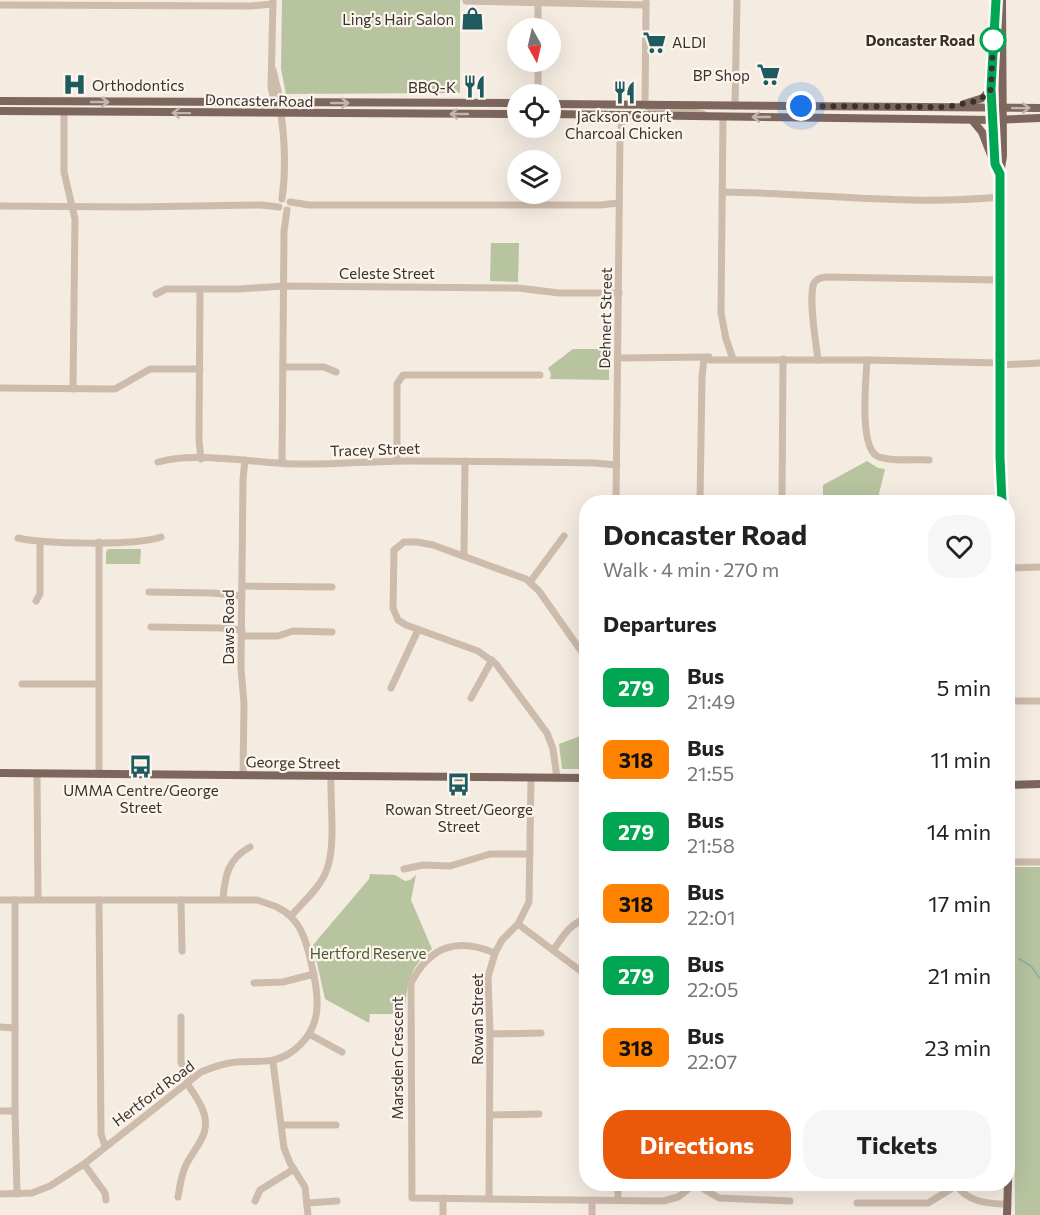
<!DOCTYPE html>
<html lang="en">
<head>
<meta charset="utf-8">
<style>
	:root { --surface:#fff; --page:#f6f6f6; --text:#222; --muted:#767676; --accent:#ea580c }
	body { margin:0; font-family:Commissioner,sans-serif; background:var(--page); color:var(--text); height:100vh; display:flex; flex-direction:column; font-size:22px; white-space:nowrap }
	* { box-sizing:border-box; margin:0 }
	p { font-size:20px; color:var(--muted) }
	.icon { flex:none; width:33px; height:33px; fill:none; stroke:currentColor; stroke-width:2; stroke-linecap:round; stroke-linejoin:round }
	.map { position:relative; flex:1; overflow:hidden }
	.side { position:absolute; left:579px; top:495px; width:436px; height:696px; display:flex; flex-direction:column; background:var(--surface); border-radius:24px; box-shadow:0 6px 24px #0002 }
	.side>* { flex:none }
	.badge { padding:0 12px; border-radius:9px; font-size:21px; line-height:39px }
	.needle { width:39px; rotate:172deg }
	.buttons { position:absolute; left:507px; top:18px; display:grid; gap:12px }
	.buttons a { display:grid; place-items:center; width:54px; height:54px; border-radius:50%; background:var(--surface); box-shadow:0 6px 24px #0002; font-size:30px }
	.you { position:absolute; width:30px; height:30px; margin:-15px; border:4px solid #fff; border-radius:50%; background:#1a73e8; box-shadow:0 0 0 9px #1a73e833 }
	.map>.badge { position:absolute; translate:-50% -50%; box-shadow:0 0 0 3px #fff }
	h2 { padding:0 24px; font-size:22px; line-height:54px }
	.round { display:grid; place-items:center; flex:none; width:63px; height:63px; border-radius:24px; background:var(--page) }
	.headline { display:flex; align-items:center; justify-content:space-between; height:102px; padding:0 24px }
	h1 { font-size:28px; font-weight:700; line-height:45px }
	.button { display:flex; gap:12px; margin-top:auto; padding:12px 24px }
	.button a { flex:1; height:69px; border-radius:24px; background:var(--accent); color:#fff; font-size:24px; font-weight:700; line-height:69px; text-align:center }
	.button a+a { background:var(--page); color:var(--text) }
	ul { padding:0; list-style:none }
	li { display:flex; align-items:center; gap:18px; height:72px; padding:0 24px }
	li div { flex:1 }
	li b { display:block; font-size:22px }
	li em { font-style:normal }
	li .badge { min-width:66px; font-weight:700; text-align:center }
	.map>svg:first-child { display:block }
</style>
</head>
<body>
<div class="map">
<svg width="1040" height="1215" viewBox="0 0 1040 1215">
	<rect width="100%" height="100%" fill="#f4ebe1"/>
	<g fill="#b8c4a0">
		<polygon points="282,0 460,0 460,93 286,94 281,69"/>
		<polygon points="491,243 519,243 518,282 490,281"/>
		<polygon points="573,349 609,349 609,380 550,379 551,374 548,368"/>
		<polygon points="867,461 878,468 885,469 877,502 823,502 823,485"/>
		<polygon points="108,549 141,549 140,564 106,564 106,552"/>
		<polygon points="586,734 586,769 562,769 559,744"/>
		<polygon points="1013,867 1040,867 1040,1215 1015,1215"/>
		<path d="M370,874L395,875L405,881L410,880L416,875L411,900L432,949C409,967 406,987 405,1014H370L369,1023L325,999L313,945L369,879Z"/>
	</g>
	<g fill="none" stroke-linecap="round" stroke-linejoin="round">
		<polyline stroke="#7fb0b2" stroke-width="1.5" points="1019,959 1031,966 1040,979"/>
		<g stroke="#cdbbac" stroke-width="7">
			<polyline points="273,0 271,88 275,103"/>
			<polyline points="466,1 646,5"/>
			<path d="M646,2L645,105C661,116 684,109 703,114"/>
			<polyline points="0,5 250,6 273,4"/>
			<polyline points="538,28 538,3"/>
			<polyline points="273,70 281,103"/>
			<polyline points="538,94 538,62"/>
			<polyline points="735,106 737,0"/>
			<polyline points="64,111 64,172 75,219 73,389"/>
			<path d="M281,114C285,142 286,171 282,199"/>
			<polyline points="723,117 721,313 726,339 733,359"/>
			<path d="M722,192C815,193 908,206 1000,197"/>
			<polyline points="290,202 309,205 600,205 619,203"/>
			<polyline points="0,206 134,207 261,205 279,207"/>
			<polyline points="200,289 199,440 201,459"/>
			<polyline points="156,294 166,289 239,289 283,286 518,288 559,293 619,293"/>
			<polyline points="618,358 709,357"/>
			<polyline points="704,358 710,360 867,360 1000,363"/>
			<path d="M818,360C816,343 808,297 814,283C817,278 821,278 826,277L1000,280"/>
			<path d="M867,360C866,380 859,446 877,456C888,462 917,459 929,460"/>
			<polyline points="1000,365 1040,363"/>
			<polyline points="283,367 324,367 336,372"/>
			<polyline points="0,388 115,389 150,369 200,369"/>
			<polyline points="397,461 397,384 403,375 540,375"/>
			<path d="M158,462C195,451 254,463 294,464C332,465 370,461 408,461C470,461 532,462 594,463L617,465"/>
			<polyline points="282,463 284,231 287,210"/>
			<polyline points="616,502 620,134 623,115"/>
			<polyline points="700,502 702,377 704,358"/>
			<polyline points="782,502 783,359"/>
			<path d="M18,538C45,544 136,546 161,537"/>
			<polyline points="99,542 99,774"/>
			<polyline points="464,556 465,461"/>
			<polyline points="1008,568 1040,567"/>
			<polyline points="530,582 564,536"/>
			<polyline points="242,586 332,587"/>
			<polyline points="149,592 213,593 242,596"/>
			<polyline points="36,601 40,594 40,542"/>
			<polyline points="151,627 221,628 242,630"/>
			<polyline points="242,636 278,636 293,631 332,632"/>
			<polyline points="22,684 99,684"/>
			<polyline points="391,688 418,630"/>
			<polyline points="471,698 492,660"/>
			<polyline points="1008,701 1040,701"/>
			<polyline points="37,774 38,899"/>
			<polyline points="243,775 244,704 241,668 243,479 245,460"/>
			<polyline points="557,778 553,749 547,733 496,664 478,651 406,625 398,620 393,608 394,550 404,542 417,542 433,545 526,579 539,591 586,658"/>
			<polyline points="1008,862 1040,862"/>
			<polyline points="404,869 423,865 450,866 490,854 530,854"/>
			<path d="M223,899C225,875 228,859 250,847"/>
			<path d="M0,900H257C269,904 281,907 290,916C303,928 307,945 311,962C319,997 325,1029 290,1053C272,1065 256,1060 237,1062C224,1063 213,1067 201,1072L84,1164L50,1186L32,1193L0,1194"/>
			<polyline points="15,900 15,1111 17,1194"/>
			<polyline points="99,900 101,1134 105,1146"/>
			<polyline points="181,900 182,951"/>
			<path d="M291,916C303,902 321,887 327,869C336,845 330,802 331,776"/>
			<polyline points="518,924 586,975"/>
			<path d="M553,950C563,937 570,923 586,919"/>
			<path d="M495,953C457,937 430,946 411,983L412,1198L663,1201L678,1197L695,1184"/>
			<polyline points="254,983 283,982 314,974"/>
			<polyline points="181,1017 181,1062 190,1081"/>
			<polyline points="0,1027 15,1028"/>
			<polyline points="309,1034 342,1052"/>
			<polyline points="490,1034 541,1033"/>
			<polyline points="273,1062 284,1148 290,1163 305,1187 308,1215"/>
			<polyline points="0,1111 15,1111"/>
			<polyline points="490,1115 539,1114"/>
			<polyline points="282,1125 336,1125"/>
			<polyline points="84,1164 105,1193 106,1200"/>
			<polyline points="695,1184 719,1198 790,1201"/>
			<path d="M955,1184C968,1202 986,1204 1008,1204"/>
			<path d="M178,1197C180,1186 181,1175 186,1165C196,1145 213,1133 202,1108C198,1099 192,1091 187,1083"/>
			<polyline points="489,1199 490,1034 488,977 495,953 502,940 518,924 529,902 531,778"/>
			<polyline points="618,1200 618,1184"/>
			<polyline points="255,1201 260,1190 294,1169"/>
			<polyline points="307,1203 337,1201"/>
			<polyline points="857,1203 928,1203 956,1186"/>
			<polyline points="443,1215 443,1198"/>
			<polyline points="592,1215 592,1200"/>
		</g>
		<g stroke="#7d675c" stroke-width="8">
			<polyline points="996,0 991,101 995,164 1000,174"/>
			<polyline points="0,101 518,103"/>
			<polyline points="550,104 1040,108"/>
			<polyline points="964,104 983,98 991,89"/>
			<polyline points="0,111 518,114"/>
			<polyline points="550,114 992,120 1040,118"/>
			<polyline points="972,120 982,132 991,155"/>
			<polyline points="1002,502 1000,457 1000,174 1003,156 1002,0"/>
			<polyline points="0,773 586,778"/>
			<polyline points="1008,785 1040,784"/>
			<polyline points="1007,1215 1011,1084 1008,931"/>
		</g>
	</g>
	<defs><path id="oneway-shaft" d="M-6 0H5M1.5-3L5.5 0L1.5 3" fill="none" stroke-width="1.6" stroke-linecap="round" stroke-linejoin="round" transform="scale(1.5)"/></defs>
	<g stroke="#c2b5ac">
		<use href="#oneway-shaft" transform="translate(100 102)"/>
		<use href="#oneway-shaft" transform="translate(340 103)"/>
		<use href="#oneway-shaft" transform="translate(1021 108) rotate(-1)"/>
		<use href="#oneway-shaft" transform="translate(181 113) rotate(-179)"/>
		<use href="#oneway-shaft" transform="translate(459 114) rotate(180)"/>
		<use href="#oneway-shaft" transform="translate(761 117) rotate(-180)"/>
	</g>
	<g fill="none" stroke-linecap="round" stroke-linejoin="round">
		<defs>
			<polyline id="line" points="996,0 991,89 995,164 1000,174 1000,457 1002,502"/>
		</defs>
		<use href="#line" stroke="#fff" stroke-width="14"/>
		<use href="#line" stroke="#00a651" stroke-width="9"/>
		<polyline stroke="#3b302b" stroke-width="6" stroke-dasharray="0 10.8" points="801,106 947,107 977,101 988,94 991,89 993,40"/>
	</g>
	<defs>
		<symbol id="shop-bare" viewBox="-9 -9 18 18"><path d="M-5-2.5h2.3a2.7 3.5 0 0 1 5.4 0H5L5.5 6h-11ZM-1.5-2.5h3a1.5 2.3 0 0 0-3 0Z" fill="#1f5a5e" stroke="#fbf5ee" stroke-width="2.5" paint-order="stroke"/></symbol>
		<symbol id="supermarket-bare" viewBox="-9 -9 18 18"><path d="M-6-5.5h2.5l.6 2H6L4.5 2H-2.5L-4.4-4H-6ZM-1.5 3.2a1.3 1.3 0 1 0 .1 0ZM3 3.2a1.3 1.3 0 1 0 .1 0Z" fill="#1f5a5e" stroke="#fbf5ee" stroke-width="2.5" paint-order="stroke"/></symbol>
		<symbol id="hospital-bare" viewBox="-9 -9 18 18"><path d="M-5-5h3v3.5h4V-5h3V5h-3V1.5h-4V5h-3Z" fill="#1f5a5e" stroke="#fbf5ee" stroke-width="2.5" paint-order="stroke"/></symbol>
		<symbol id="restaurant-bare" viewBox="-9 -9 18 18"><path d="M-5-6h1v4h1v-4h1v4h1v-4h1v5L-1.5 .5V6h-2V.5L-5-1ZM5-6V6H3V1.5H1.5Q1.5-4 5-6Z" fill="#1f5a5e" stroke="#fbf5ee" stroke-width="2.5" paint-order="stroke"/></symbol>
		<symbol id="bus-bare" viewBox="-9 -9 18 18"><path d="M-5-6H5V4H4V6H2V4H-2V6H-4V4H-5ZM-3.5-4V0h7V-4ZM-3.5 1.2v1.5H-2V1.2ZM2 1.2v1.5H3.5V1.2Z" fill="#1f5a5e" stroke="#fbf5ee" stroke-width="2.5" paint-order="stroke"/></symbol>
	</defs>
	<g fill-rule="evenodd">
		<use href="#shop-bare" x="456" y="2" width="33" height="33"/>
		<use href="#supermarket-bare" x="638" y="26" width="33" height="33"/>
		<use href="#supermarket-bare" x="752" y="58" width="33" height="33"/>
		<use href="#hospital-bare" x="58" y="68" width="33" height="33"/>
		<use href="#restaurant-bare" x="458" y="70" width="33" height="33"/>
		<use href="#restaurant-bare" x="608" y="76" width="33" height="33"/>
		<use href="#bus-bare" x="124" y="750" width="33" height="33"/>
		<use href="#bus-bare" x="442" y="768" width="33" height="33"/>
	</g>
	<circle fill="#fff" stroke="#00a651" stroke-width="3" cx="993" cy="40" r="12"/>
	<g text-anchor="middle" dominant-baseline="central" stroke-width="4.5" stroke-linejoin="round" paint-order="stroke">
		<g font-size="15" fill="#3b302b" stroke="#fbf5ee" text-anchor="end">
			<text x="454" y="19">Ling's Hair Salon</text>
			<text x="672" y="42" text-anchor="start">ALDI</text>
			<text x="750" y="75">BP Shop</text>
			<text x="92" y="85" text-anchor="start">Orthodontics</text>
			<text x="456" y="87">BBQ-K</text>
			<text x="624" y="116" text-anchor="middle">Jackson Court<tspan x="624" dy="17">Charcoal Chicken</tspan></text>
			<text x="141" y="790" text-anchor="middle">UMMA Centre/George<tspan x="141" dy="17">Street</tspan></text>
			<text x="459" y="809" text-anchor="middle">Rowan Street/George<tspan x="459" dy="17">Street</tspan></text>
		</g>
		<g font-size="15" font-weight="bold" fill="#3b302b" stroke="#fbf5ee" text-anchor="end">
			<text x="975" y="40">Doncaster Road</text>
		</g>
		<g font-size="15" fill="#3b302b" stroke="#fbf5ee">
			<text transform="translate(259 100) rotate(1)">Doncaster Road</text>
			<text x="387" y="273">Celeste Street</text>
			<text transform="translate(605 318) rotate(-89)">Dehnert Street</text>
			<text transform="translate(375 449) rotate(-2)">Tracey Street</text>
			<text transform="translate(228 627) rotate(-90)">Daws Road</text>
			<text transform="translate(293 762) rotate(1)">George Street</text>
			<text transform="translate(477 1019) rotate(-90)">Rowan Street</text>
			<text transform="translate(397 1058) rotate(-90)">Marsden Crescent</text>
			<text transform="translate(153 1093) rotate(-37)">Hertford Road</text>
		</g>
		<g font-size="15" fill="#4a5a2e" stroke="#fbf5ee">
			<text x="368" y="953">Hertford Reserve</text>
		</g>
	</g>
</svg>
<div class="buttons">
<a><svg class="needle" viewBox="-14 -14 28 28"><path d="M0-13l5 13h-10z" fill="#e53935"/><path d="M0 13l5-13h-10z" fill="#767676"/></svg></a>
<a><svg class="icon" aria-label="locate" viewBox="0 0 24 24"><circle cx="12" cy="12" r="6"/><path d="M12 2v4M12 18v4M2 12h4M18 12h4"/></svg></a>
<a><svg class="icon" aria-label="layers" viewBox="0 0 24 24"><path d="M12 4l9 5-9 5-9-5zM3 14l9 5 9-5"/></svg></a>
</div>
<div class="you" style="left:801px;top:106px"></div>
<section class="side">
<div class="headline"><div><h1>Doncaster Road</h1><p>Walk · 4 min · 270 m</p></div><a class="round"><svg class="icon" aria-label="heart" viewBox="0 0 24 24"><path d="M12 20l-8-8c-3-5 5-10 8-4 3-6 11-1 8 4z"/></svg></a></div>
<h2>Departures</h2>
<ul>
<li><span class="badge" style="background:#00a651;color:#fff">279</span><div><b>Bus</b><p>21:49</p></div><em>5 min</em></li>
<li><span class="badge" style="background:#ff8200;color:#111">318</span><div><b>Bus</b><p>21:55</p></div><em>11 min</em></li>
<li><span class="badge" style="background:#00a651;color:#fff">279</span><div><b>Bus</b><p>21:58</p></div><em>14 min</em></li>
<li><span class="badge" style="background:#ff8200;color:#111">318</span><div><b>Bus</b><p>22:01</p></div><em>17 min</em></li>
<li><span class="badge" style="background:#00a651;color:#fff">279</span><div><b>Bus</b><p>22:05</p></div><em>21 min</em></li>
<li><span class="badge" style="background:#ff8200;color:#111">318</span><div><b>Bus</b><p>22:07</p></div><em>23 min</em></li>
</ul>
<div class="button"><a>Directions</a><a>Tickets</a></div>
</section>
</div>
</body>
</html>
